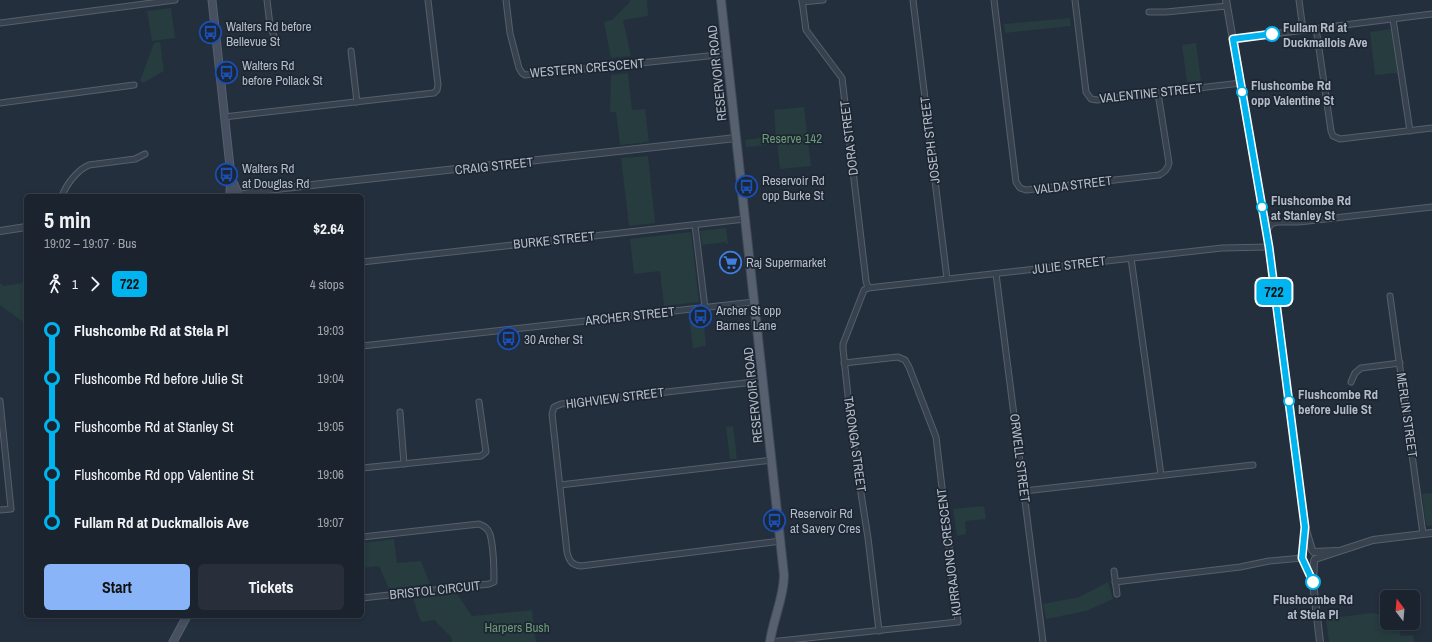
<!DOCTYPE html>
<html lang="en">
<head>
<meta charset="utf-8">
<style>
	:root { --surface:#1b232e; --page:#282f3a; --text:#f1f3f6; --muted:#a0a4aa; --line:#39404a; --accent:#8ab4f8 }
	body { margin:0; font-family:"Archivo Narrow",sans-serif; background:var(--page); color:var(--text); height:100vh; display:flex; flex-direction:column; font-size:15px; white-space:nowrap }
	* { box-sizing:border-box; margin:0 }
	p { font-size:13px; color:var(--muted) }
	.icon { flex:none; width:22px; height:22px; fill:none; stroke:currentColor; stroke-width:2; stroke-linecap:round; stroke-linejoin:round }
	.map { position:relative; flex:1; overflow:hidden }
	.side { position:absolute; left:24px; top:194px; width:340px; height:424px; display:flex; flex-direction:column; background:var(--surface); border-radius:6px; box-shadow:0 2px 6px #0003,0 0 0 1px var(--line) }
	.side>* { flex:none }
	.badge { padding:0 8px; border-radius:6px; font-size:14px; line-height:26px }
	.needle { width:26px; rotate:344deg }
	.tools { position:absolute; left:1380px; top:590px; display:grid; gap:8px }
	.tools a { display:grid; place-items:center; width:40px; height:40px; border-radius:6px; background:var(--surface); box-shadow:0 2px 6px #0003,0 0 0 1px var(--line); font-size:20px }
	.map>.badge { position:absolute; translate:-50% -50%; box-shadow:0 0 0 2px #fff }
	.legs { display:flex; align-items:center; gap:6px; height:44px; padding:0 20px; font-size:13px }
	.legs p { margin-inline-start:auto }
	.headline { display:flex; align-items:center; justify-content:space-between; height:68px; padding:0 20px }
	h1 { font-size:22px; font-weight:800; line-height:30px }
	.cta { display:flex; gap:8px; margin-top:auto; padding:8px 20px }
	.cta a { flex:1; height:46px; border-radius:6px; background:var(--accent); color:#111; font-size:16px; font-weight:800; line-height:46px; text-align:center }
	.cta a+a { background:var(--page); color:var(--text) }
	ul { padding:0 20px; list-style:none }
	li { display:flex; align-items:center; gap:14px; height:48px; font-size:15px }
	li i { display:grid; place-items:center; width:6px; height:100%; margin:0 5px; background:currentColor }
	li i::after { content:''; width:10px; height:10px; margin:-5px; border:3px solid; border-radius:50%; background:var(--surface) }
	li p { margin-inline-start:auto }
	li:first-child i { background:linear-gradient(#0000 50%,currentColor 0) }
	li:last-child i { background:linear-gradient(currentColor 50%,#0000 0) }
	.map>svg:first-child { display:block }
</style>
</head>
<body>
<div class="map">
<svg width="1432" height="642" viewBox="0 0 1432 642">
	<rect width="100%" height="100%" fill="#242f3e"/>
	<g fill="#263c3f">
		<polygon points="630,0 647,0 648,16 623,20 631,56 611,58 604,22 612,20 630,2"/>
		<polygon points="171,8 175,38 152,41 147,11"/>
		<polygon points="1070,18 1071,26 1005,33 1004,24"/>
		<polygon points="1392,29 1398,75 1396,73 1375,75 1370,32"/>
		<polygon points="160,42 164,71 143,83 140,81 154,43"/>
		<polygon points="1196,43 1201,81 1187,82 1182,45"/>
		<polygon points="628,73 632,110 645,109 649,142 620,145 616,112 610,112 611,75"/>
		<polygon points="804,107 811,166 780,169 777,144 746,147 745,140 776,136 774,110"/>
		<polygon points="648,156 655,223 629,226 621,158"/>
		<polygon points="726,228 728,245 725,242 702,245 700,231"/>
		<polygon points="691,232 699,302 664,306 660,271 634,274 630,239"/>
		<polygon points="0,283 3,286 23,283 26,324 0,305"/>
		<polygon points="703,315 706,346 693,348 689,316"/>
		<polygon points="733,426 737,459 730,459 726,427"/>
		<polygon points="1432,493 1432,525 1428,526 1426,524 1422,494"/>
		<polygon points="984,506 986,519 965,521 966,534 957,536 953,509"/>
		<polygon points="394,539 397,563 421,561 430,584 389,589 379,566 362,568 362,543"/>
		<polygon points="1108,582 1113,599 1086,611 1046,619 1043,604 1079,597"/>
		<polygon points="457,594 472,616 532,610 536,642 452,642 451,637 436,622 435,620 421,622 413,599"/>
		<polygon points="1370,613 1387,615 1387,623 1395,623 1401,636 1413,635 1414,642 1329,642 1326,619"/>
	</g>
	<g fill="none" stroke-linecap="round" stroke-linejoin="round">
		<defs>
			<g id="minor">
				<polyline points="267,0 270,25 274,36"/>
				<polyline points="506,0 510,33 519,68 522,73 525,75 727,54"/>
				<polyline points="802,0 806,30 842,78 866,281 868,288"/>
				<polyline points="913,0 947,279"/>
				<path d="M994,0L1016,182L1020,188L1026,190L1159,175C1165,172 1168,169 1169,163L1158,93"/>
				<polyline points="1075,0 1086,92 1091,99 1097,100 1241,83"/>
				<polyline points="1299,0 1303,30"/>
				<polyline points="802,2 823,0"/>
				<polyline points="1149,12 1166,12 1227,6"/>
				<polyline points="1393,19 1410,131"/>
				<polyline points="0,23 175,0"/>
				<polyline points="1316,28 1331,131 1333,136 1340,139 1432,128"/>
				<polyline points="1233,39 1432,14"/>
				<polyline points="351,51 357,102"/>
				<polyline points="0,103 134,85"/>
				<polyline points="224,117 434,93 437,90 438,85 428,0"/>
				<path d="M62,196C66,185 77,170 89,165L135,159L145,154"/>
				<polyline points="1264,219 1278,222 1299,222 1432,207"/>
				<polyline points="695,225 705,308"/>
				<polyline points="1266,232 1271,224 1277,222"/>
				<polyline points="1131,258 1161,475"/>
				<polyline points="362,262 745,219"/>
				<polyline points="996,274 1043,642"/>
				<polyline points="1390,296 1423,534"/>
				<polyline points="362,346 754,302"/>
				<path d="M763,381L561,404L554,407L552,414L567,552C569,561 572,565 581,566L781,541"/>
				<polyline points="1351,382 1355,373 1361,368 1400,363"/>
				<polyline points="0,401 11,509 0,510"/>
				<polyline points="400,412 404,464"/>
				<polyline points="362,468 481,456 486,452 479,402"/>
				<polyline points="560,485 772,460"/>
				<polyline points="1024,491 1253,465"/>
				<path d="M362,537L479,524C484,526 488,528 490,534C493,545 494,570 494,582L489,584L362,598"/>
				<polyline points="1114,571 1117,594"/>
				<polyline points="1115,582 1240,567 1269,561 1302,558"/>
				<polyline points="879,631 868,538 853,442 843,349 843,344 864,290 868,288 1222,248 1269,247"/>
				<polyline points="770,642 958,622 936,437 909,367 905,360 898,357 844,363"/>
			</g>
			<g id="tertiary">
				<polyline points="1226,0 1269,247 1305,527 1312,550"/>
				<polyline points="240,195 258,191 736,138"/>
				<polyline points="0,231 26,227"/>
				<polyline points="1305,530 1302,558 1312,580"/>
				<polyline points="1314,552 1336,551"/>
				<polyline points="1315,559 1373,540 1432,533"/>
				<polyline points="1314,561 1313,583 1320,642"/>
			</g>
			<g id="secondary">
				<polyline points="212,0 231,176 230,193"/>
				<polyline points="232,180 238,193"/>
				<polyline points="173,642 187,616"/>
			</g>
			<path id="primary" d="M721,0L784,575C784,598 773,619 770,642"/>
		</defs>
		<use href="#minor" stroke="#565f6c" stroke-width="7"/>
		<use href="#tertiary" stroke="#565f6c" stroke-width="8"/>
		<use href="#secondary" stroke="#565f6c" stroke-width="9"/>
		<use href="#primary" stroke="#414a57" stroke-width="10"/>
		<use href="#minor" stroke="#38414e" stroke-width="5"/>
		<use href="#tertiary" stroke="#38414e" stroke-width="6"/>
		<use href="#secondary" stroke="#465061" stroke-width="7"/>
		<use href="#primary" stroke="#56606e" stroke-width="8"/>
	</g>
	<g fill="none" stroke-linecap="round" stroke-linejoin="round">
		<defs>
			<polyline id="line-1" points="1272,34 1233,39 1269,247 1305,527 1302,558 1313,582"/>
		</defs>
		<use href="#line-1" stroke="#fff" stroke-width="9"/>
		<use href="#line-1" stroke="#00b5ef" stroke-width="6"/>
	</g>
	<defs>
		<symbol id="bus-ring" viewBox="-11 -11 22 22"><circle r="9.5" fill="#1d2633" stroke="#1a4fb4" stroke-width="1.5"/><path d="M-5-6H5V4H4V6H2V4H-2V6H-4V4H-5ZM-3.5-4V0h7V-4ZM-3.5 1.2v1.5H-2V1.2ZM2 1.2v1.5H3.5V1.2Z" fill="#1a4fb4"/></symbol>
		<symbol id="supermarket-ring" viewBox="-11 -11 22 22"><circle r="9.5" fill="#1d2633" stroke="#3f7fe0" stroke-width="1.5"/><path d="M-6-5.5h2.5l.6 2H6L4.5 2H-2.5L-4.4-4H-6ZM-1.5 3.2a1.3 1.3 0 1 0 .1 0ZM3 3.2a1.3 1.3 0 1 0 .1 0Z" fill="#3f7fe0"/></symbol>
	</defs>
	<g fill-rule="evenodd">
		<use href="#bus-ring" x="198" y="20" width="25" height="25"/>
		<use href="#bus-ring" x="214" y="60" width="25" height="25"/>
		<use href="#bus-ring" x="214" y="162" width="25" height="25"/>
		<use href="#bus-ring" x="734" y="174" width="25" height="25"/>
		<use href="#supermarket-ring" x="718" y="250" width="25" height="25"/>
		<use href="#bus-ring" x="688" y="304" width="25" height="25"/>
		<use href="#bus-ring" x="496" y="326" width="25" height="25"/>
		<use href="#bus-ring" x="762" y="508" width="25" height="25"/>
	</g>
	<g fill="#fff" stroke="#00b5ef" stroke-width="2">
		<circle cx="1272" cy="34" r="7"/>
		<circle cx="1242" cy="92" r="5"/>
		<circle cx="1262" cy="207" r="5"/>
		<circle cx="1289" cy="401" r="5"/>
		<circle cx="1313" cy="582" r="7"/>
	</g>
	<g text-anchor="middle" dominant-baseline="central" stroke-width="3.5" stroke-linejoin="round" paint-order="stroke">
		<g font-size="13" fill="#b4bcc9" stroke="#1d2633" text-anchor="start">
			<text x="226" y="26">Walters Rd before<tspan x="226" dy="15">Bellevue St</tspan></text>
			<text x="242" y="65">Walters Rd<tspan x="242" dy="15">before Pollack St</tspan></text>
			<text x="242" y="168">Walters Rd<tspan x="242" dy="15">at Douglas Rd</tspan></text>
			<text x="762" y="180">Reservoir Rd<tspan x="762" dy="15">opp Burke St</tspan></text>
			<text x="746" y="262">Raj Supermarket</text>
			<text x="716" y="310">Archer St opp<tspan x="716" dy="15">Barnes Lane</tspan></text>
			<text x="524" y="339">30 Archer St</text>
			<text x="790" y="513">Reservoir Rd<tspan x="790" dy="15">at Savery Cres</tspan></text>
		</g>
		<g font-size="13" font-weight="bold" fill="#b4bcc9" stroke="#1d2633" text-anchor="start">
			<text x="1283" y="27">Fullam Rd at<tspan x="1283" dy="15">Duckmallois Ave</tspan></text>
			<text x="1251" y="85">Flushcombe Rd<tspan x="1251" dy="15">opp Valentine St</tspan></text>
			<text x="1271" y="200">Flushcombe Rd<tspan x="1271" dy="15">at Stanley St</tspan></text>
			<text x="1298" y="394">Flushcombe Rd<tspan x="1298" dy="15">before Julie St</tspan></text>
			<text x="1313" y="599" text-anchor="middle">Flushcombe Rd<tspan x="1313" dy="15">at Stela Pl</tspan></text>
		</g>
		<g font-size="13" fill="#b4bcc9" stroke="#1d2633">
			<text transform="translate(587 68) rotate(-5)">WESTERN CRESCENT</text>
			<text transform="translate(717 73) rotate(-96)">RESERVOIR ROAD</text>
			<text transform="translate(1151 93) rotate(-6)">VALENTINE STREET</text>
			<text transform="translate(849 138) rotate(-97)">DORA STREET</text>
			<text transform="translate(930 140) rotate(-97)">JOSEPH STREET</text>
			<text transform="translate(494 166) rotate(-6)">CRAIG STREET</text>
			<text transform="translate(1073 185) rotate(-7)">VALDA STREET</text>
			<text transform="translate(554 240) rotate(-6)">BURKE STREET</text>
			<text transform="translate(1069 265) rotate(-7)">JULIE STREET</text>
			<text transform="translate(630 316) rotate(-6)">ARCHER STREET</text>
			<text transform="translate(753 395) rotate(-96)">RESERVOIR ROAD</text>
			<text transform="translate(615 398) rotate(-7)">HIGHVIEW STREET</text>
			<text transform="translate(1407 415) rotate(82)">MERLIN STREET</text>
			<text transform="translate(855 444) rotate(82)">TARONGA STREET</text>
			<text transform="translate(1020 458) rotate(83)">ORWELL STREET</text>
			<text transform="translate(949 552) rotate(-97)">KURRAJONG CRESCENT</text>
			<text transform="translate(435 590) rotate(-6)">BRISTOL CIRCUIT</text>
		</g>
		<g font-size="13" fill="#6b9a76" stroke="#1d2633">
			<text x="792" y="138">Reserve 142</text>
			<text x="517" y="627">Harpers Bush</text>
		</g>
	</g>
</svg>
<div class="tools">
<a><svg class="needle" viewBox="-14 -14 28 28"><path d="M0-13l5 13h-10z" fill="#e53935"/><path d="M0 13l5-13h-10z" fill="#a0a4aa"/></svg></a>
</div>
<b class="badge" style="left:1274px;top:292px;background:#00b5ef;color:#111">722</b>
<section class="side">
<div class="headline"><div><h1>5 min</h1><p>19:02 – 19:07 · Bus</p></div><b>$2.64</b></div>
<div class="legs"><svg class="icon" aria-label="walk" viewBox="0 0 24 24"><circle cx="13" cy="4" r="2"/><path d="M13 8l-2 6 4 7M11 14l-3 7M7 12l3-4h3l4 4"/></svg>1<svg class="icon" aria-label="forward" viewBox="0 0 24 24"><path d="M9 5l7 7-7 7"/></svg><b class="badge" style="background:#00b5ef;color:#111">722</b><p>4 stops</p></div>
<ul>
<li><i style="color:#00b5ef"></i><b>Flushcombe Rd at Stela Pl</b><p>19:03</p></li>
<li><i style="color:#00b5ef"></i><span>Flushcombe Rd before Julie St</span><p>19:04</p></li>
<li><i style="color:#00b5ef"></i><span>Flushcombe Rd at Stanley St</span><p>19:05</p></li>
<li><i style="color:#00b5ef"></i><span>Flushcombe Rd opp Valentine St</span><p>19:06</p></li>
<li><i style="color:#00b5ef"></i><b>Fullam Rd at Duckmallois Ave</b><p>19:07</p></li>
</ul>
<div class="cta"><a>Start</a><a>Tickets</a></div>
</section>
</div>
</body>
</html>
